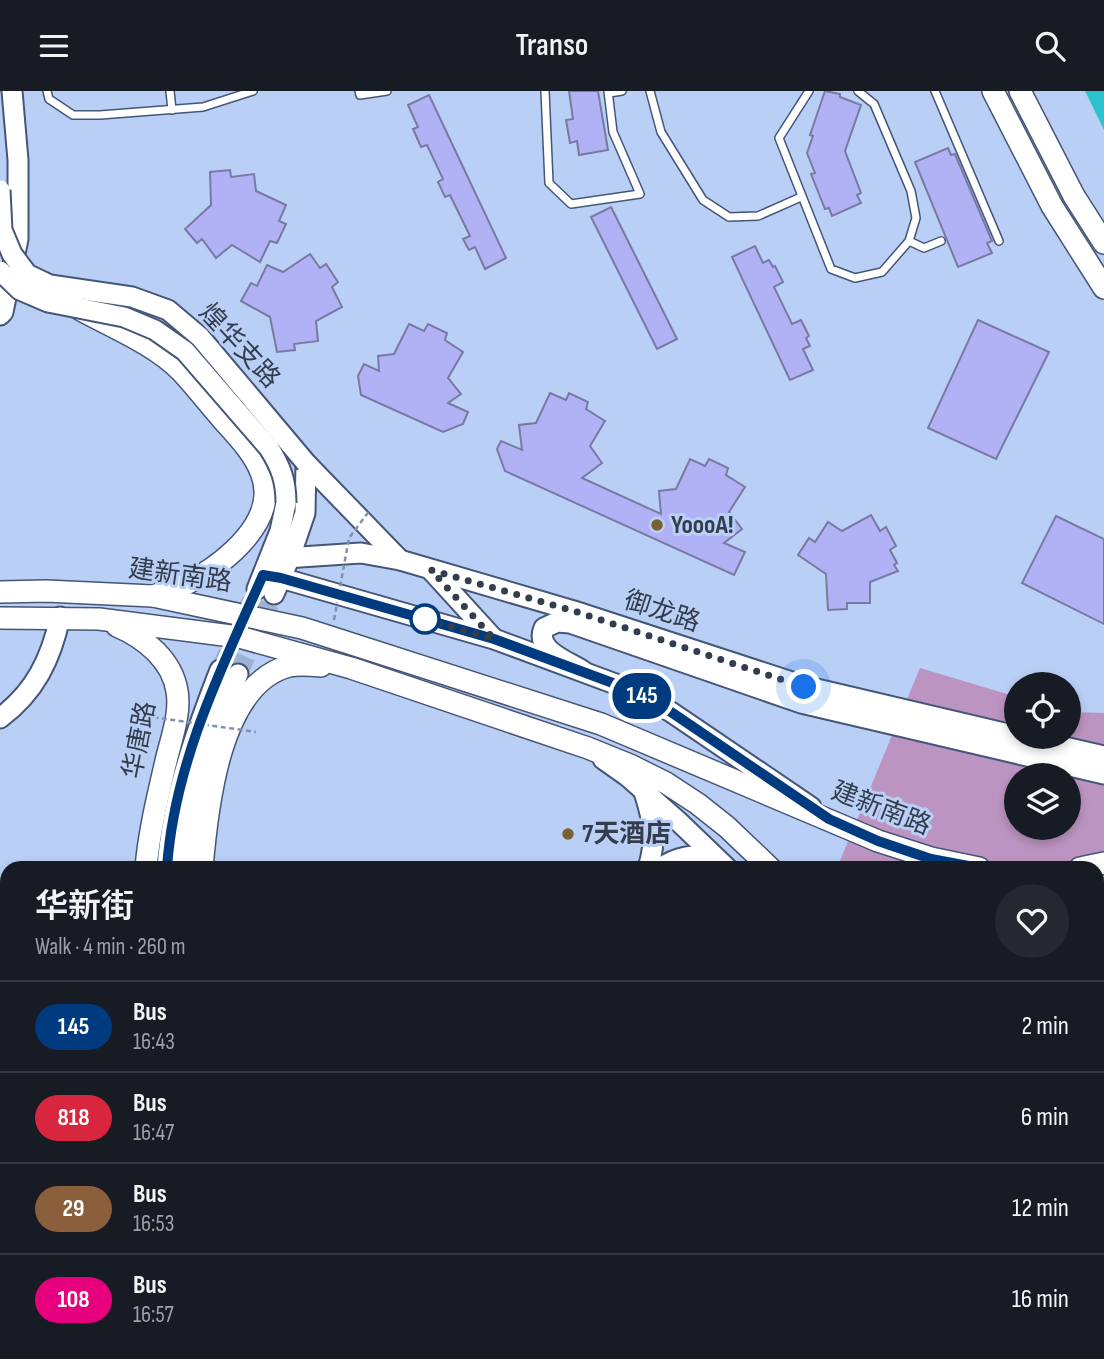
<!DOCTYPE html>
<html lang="en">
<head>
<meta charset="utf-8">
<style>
	:root { --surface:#171b24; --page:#242831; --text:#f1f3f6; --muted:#9ea1a6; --line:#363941 }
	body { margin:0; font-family:"Sofia Sans Condensed","Noto Sans SC",sans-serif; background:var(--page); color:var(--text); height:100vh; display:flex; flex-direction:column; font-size:26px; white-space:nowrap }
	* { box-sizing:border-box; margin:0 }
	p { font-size:23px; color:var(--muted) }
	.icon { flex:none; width:38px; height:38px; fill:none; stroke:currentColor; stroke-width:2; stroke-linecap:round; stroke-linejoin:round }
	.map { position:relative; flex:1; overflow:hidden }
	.drawer { position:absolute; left:0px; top:770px; width:1104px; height:499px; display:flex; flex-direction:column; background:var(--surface); border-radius:21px 21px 0 0; box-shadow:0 4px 10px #0003 }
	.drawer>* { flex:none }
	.badge { padding:0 14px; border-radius:23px; font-size:24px; line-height:46px }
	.fabs { position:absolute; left:1004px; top:581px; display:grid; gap:14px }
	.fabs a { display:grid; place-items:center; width:77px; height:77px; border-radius:50%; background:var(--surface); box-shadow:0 4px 10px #0003; font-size:35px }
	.you { position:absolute; width:35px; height:35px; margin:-18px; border:5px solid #fff; border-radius:50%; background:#1a73e8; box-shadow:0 0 0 10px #1a73e833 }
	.map>.badge { position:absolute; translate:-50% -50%; box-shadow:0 0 0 4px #fff }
	.round { display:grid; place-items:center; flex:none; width:74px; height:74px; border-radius:37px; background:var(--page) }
	.headline { display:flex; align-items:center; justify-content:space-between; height:119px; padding:0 35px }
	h1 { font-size:33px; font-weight:600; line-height:52px }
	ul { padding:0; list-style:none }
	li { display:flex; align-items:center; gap:21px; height:91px; padding:0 35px; border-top:2px solid var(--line) }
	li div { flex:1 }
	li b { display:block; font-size:26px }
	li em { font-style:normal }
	li .badge { min-width:77px; font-weight:700; text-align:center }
	header { display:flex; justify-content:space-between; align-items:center; height:91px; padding:0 35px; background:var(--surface); font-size:32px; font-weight:600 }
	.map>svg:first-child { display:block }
</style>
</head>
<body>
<header><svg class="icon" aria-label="menu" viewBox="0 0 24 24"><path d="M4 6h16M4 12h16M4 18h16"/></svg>Transo<svg class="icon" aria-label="search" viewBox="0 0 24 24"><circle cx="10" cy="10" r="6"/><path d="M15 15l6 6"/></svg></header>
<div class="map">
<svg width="1104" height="1268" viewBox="0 0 1104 1268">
	<rect width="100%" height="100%" fill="#bacff6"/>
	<g fill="#bc94c1" fill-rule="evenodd">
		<path d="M920,577L1017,606V646H1069V621L1104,622V993L1097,992V777H837ZM1017,684H1069V737H1017Z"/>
		<polygon points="1097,1237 1104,1237 1104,1268 1023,1268 1023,1262 1097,1262"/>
	</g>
	<polygon fill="#2ac3ce" points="1085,0 1104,0 1104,39"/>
	<g fill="#b0b2f5" stroke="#797aa1" stroke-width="2">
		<polygon points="569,0 598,0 608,59 579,64 577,50 570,52 566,29 573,28"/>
		<polygon points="825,0 840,3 840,6 861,14 845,60 861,102 857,104 861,112 832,125 829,117 825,118 811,83 815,82 807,62 813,45 810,44"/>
		<polygon points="429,4 506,167 485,178 475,156 469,159 463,148 470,145 450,104 445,106 438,91 443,88 427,54 421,56 413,38 418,36 408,14"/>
		<polygon points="948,57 951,64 955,63 992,150 987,152 992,162 958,176 915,71"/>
		<polygon points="230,79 231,86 254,83 256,100 286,114 279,130 286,133 277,152 270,150 260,171 232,154 216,167 202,148 197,152 185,138 211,114 210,81"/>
		<polygon points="611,116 677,248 657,258 591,126"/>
		<polygon points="755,155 763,172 769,169 773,176 775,175 783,191 774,196 792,233 801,229 809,245 806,247 810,255 803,258 813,279 790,289 732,166"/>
		<polygon points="310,163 320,177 326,173 338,191 332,196 342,216 316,230 318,250 294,253 295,259 277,261 270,226 241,210 251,192 257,195 267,174 283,181"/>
		<polygon points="978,229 1049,261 996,368 928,337"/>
		<polygon points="409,233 424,240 428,233 447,242 445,249 463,261 448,287 461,303 448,312 468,321 463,333 443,341 361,304 358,285 364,273 379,280 378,265 394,263"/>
		<polygon points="550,302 566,309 569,302 588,311 586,318 605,330 590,355 602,372 582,387 661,423 659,400 676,398 690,368 705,375 709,368 728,377 726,384 745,396 729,421 742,438 724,452 745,461 734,484 505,380 497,358 501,350 522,359 519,334 536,332"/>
		<polygon points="871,424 880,440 886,436 896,455 890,459 897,472 894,474 898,480 870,491 870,512 847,512 847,518 828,519 826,483 798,464 809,447 815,451 828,431 842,440"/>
		<polygon points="1056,425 1104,448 1104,533 1022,492"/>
	</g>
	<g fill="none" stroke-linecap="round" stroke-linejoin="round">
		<g stroke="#9fb2d4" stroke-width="19" stroke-dasharray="19 10" stroke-linecap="butt">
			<polyline points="220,579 257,498"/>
			<polyline points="238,583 274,503"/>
		</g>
		<defs>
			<g id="lane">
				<polyline points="47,0 49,8 73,24 100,24 203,16 253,0"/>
				<polyline points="170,0 172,19"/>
				<polyline points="359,0 360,4 387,0"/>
				<polyline points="545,0 549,92 571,113 640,103 613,41 608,0"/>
				<polyline points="650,0 661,41 703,109 729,126 758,125 801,106"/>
				<polyline points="809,0 779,47 831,178 855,187 882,181 909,150 916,127 911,100 874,13 858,0"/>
				<polyline points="935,0 999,150"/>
				<polyline points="609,2 622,0"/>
				<polyline points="909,150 924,157 941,150"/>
			</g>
			<g id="secondary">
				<polyline points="0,224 3,221 18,148 18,69 12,0"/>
				<polyline points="306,372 400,469"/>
				<polyline points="270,468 361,462 400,469 574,520 804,595 1017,645"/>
				<polyline points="431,479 493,547"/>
				<polyline points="263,484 281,487 494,548 629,598 671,621 811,716"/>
				<polyline points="257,498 280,440 286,412"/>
				<polyline points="274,503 290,466 305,422 306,372"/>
				<path d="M583,580C568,570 534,559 544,537L557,531L570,532L801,612L1104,683"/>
				<path d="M0,627C35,601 51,568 60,526"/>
				<polyline points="1021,646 1104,665"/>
				<polyline points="603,668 627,685 678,730 727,777"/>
				<path d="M644,701C653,729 657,749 648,777"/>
				<path d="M167,777C172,708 195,643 220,579"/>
				<path d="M183,777C189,709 213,646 238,583"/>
				<path d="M661,777C677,765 693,764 713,765"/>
				<polyline points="1097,1001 1104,1002"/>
			</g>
			<g id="primary">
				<polyline points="993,0 1052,115 1104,197"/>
				<polyline points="1020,0 1074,105 1104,152"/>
				<path d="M81,219C114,237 154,253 181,280C196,296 209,313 223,329C237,345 253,361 261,381C281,429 225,472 188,492C177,498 165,501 153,505"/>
				<polyline points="0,501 46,500 153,505 302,537 601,633 878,750 931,767 979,777"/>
				<polyline points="0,527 99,528 239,546 351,577 588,657 630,674 666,692 698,713 727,736 770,777"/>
				<path d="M117,535C145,547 172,569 177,600C181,623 171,648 166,670C158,705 149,741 146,777"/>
				<path d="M202,777C207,718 219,593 289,575C299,573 310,574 321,575"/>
				<polyline points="1080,777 1104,772"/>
				<polyline points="1097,1016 1104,1018"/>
				<polyline points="1097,1093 1104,1092"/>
				<polyline points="201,1262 202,1268"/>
				<polyline points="226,1262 226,1268"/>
				<polyline points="518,1268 528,1262"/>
			</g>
		</defs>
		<use href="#lane" stroke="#455677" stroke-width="10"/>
		<use href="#secondary" stroke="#455677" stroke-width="23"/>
		<use href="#primary" stroke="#455677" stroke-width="24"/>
		<use href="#lane" stroke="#fff" stroke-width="7"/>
		<use href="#secondary" stroke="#fff" stroke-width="19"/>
		<use href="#primary" stroke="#fff" stroke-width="21"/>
		<defs>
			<g id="rail">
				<polyline points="1097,943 1104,948"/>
				<polyline points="1097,989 1104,994"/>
			</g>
		</defs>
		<use href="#rail" stroke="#4b5669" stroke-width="7"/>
		<use href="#rail" stroke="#bacff6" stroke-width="4.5" stroke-dasharray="13" stroke-linecap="butt"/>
		<defs>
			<g id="secondary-bridge">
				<polyline points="0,99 2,139 12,163 27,183 50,194 132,206 168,219 200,246 306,372"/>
				<path d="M0,180L20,199L48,211L124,226L155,239L185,260L269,357C281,376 286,390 286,412"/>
			</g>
		</defs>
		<use href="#secondary-bridge" stroke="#455677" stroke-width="23" stroke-linecap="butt"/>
		<g stroke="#8191ae" stroke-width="2.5" stroke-dasharray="5 3.5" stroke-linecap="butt">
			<polyline points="334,529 349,447 370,419"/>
			<polyline points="145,625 256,641"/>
		</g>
		<use href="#secondary-bridge" stroke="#fff" stroke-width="19"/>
	</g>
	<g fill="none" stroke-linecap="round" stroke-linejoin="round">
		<defs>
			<path id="line" d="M167,777C174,673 221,578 263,484L281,487L494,548L629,598L671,621L829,728L878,750L931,768L979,777"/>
		</defs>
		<use href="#line" stroke="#fff" stroke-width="16"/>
		<use href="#line" stroke="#003b80" stroke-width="10"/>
		<polyline stroke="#343d4c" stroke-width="7" stroke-dasharray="0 12.6" points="425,528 414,525 494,548 431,479 574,520 804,596"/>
	</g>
	<g fill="#796131" stroke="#bacff6" stroke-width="2.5">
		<circle cx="657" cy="434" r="7"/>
		<circle cx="568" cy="743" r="7"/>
	</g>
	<circle fill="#fff" stroke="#003b80" stroke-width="3.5" cx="425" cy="528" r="14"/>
	<g text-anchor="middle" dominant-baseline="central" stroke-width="6" stroke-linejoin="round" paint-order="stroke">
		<g font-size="26" fill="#343d4c" stroke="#bacff6">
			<text transform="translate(239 255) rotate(47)">煌华支路</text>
			<text transform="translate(180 485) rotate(8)">建新南路</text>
			<text transform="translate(662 521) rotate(18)">御龙路</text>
			<text transform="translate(140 649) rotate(-79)">华唐路</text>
			<text transform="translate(881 718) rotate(21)">建新南路</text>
		</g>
		<g font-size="26" font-weight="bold" fill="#343d4c" stroke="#bacff6" text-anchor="start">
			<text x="671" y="434">YoooA!</text>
			<text x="582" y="743">7天酒店</text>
		</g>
	</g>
</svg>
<div class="fabs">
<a><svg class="icon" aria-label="locate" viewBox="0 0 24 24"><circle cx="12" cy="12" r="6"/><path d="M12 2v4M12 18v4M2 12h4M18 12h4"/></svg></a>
<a><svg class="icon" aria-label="layers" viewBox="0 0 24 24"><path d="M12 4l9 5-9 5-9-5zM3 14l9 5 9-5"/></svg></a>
</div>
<div class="you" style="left:804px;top:596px"></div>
<b class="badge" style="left:642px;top:605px;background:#003b80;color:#fff">145</b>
<section class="drawer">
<div class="headline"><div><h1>华新街</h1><p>Walk · 4 min · 260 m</p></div><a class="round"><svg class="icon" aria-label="heart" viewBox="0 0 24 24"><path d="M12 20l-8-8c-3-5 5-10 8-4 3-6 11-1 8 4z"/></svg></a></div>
<ul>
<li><span class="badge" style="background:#003b80;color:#fff">145</span><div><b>Bus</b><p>16:43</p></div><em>2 min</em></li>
<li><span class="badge" style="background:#d7263d;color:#fff">818</span><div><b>Bus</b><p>16:47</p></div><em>6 min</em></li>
<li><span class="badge" style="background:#8b5e3c;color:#fff">29</span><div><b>Bus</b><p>16:53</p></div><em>12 min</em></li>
<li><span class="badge" style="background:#e6007e;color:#fff">108</span><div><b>Bus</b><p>16:57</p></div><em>16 min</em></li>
</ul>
</section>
</div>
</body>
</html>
